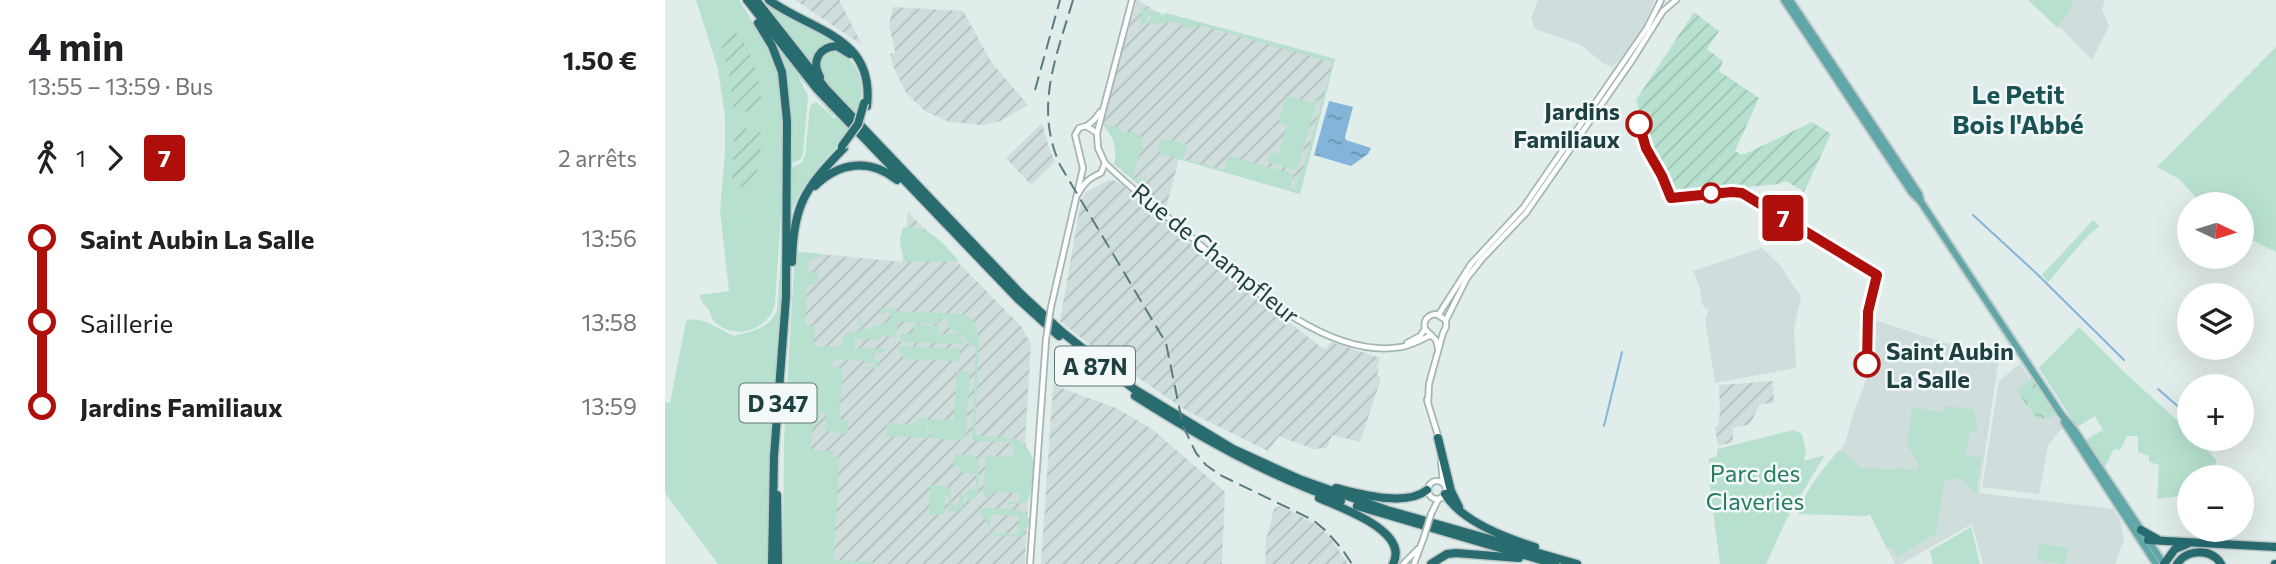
<!DOCTYPE html>
<html lang="fr">
<head>
<meta charset="utf-8">
<style>
	:root { --surface:#fff; --page:#f2f2f2; --text:#202124; --muted:#757577 }
	body { margin:0; font-family:Commissioner,sans-serif; background:var(--page); color:var(--text); height:100vh; display:flex; flex-direction:column; font-size:26px; white-space:nowrap }
	* { box-sizing:border-box; margin:0 }
	p { font-size:23px; color:var(--muted) }
	.icon { flex:none; width:38px; height:38px; fill:none; stroke:currentColor; stroke-width:2; stroke-linecap:round; stroke-linejoin:round }
	.map { position:relative; flex:1; overflow:hidden }
	.details { display:flex; flex-direction:column; background:var(--surface); width:665px }
	.details>* { flex:none }
	.badge { padding:0 14px; border-radius:5px; font-size:24px; line-height:46px }
	.needle { width:46px; rotate:94deg }
	.fabs { position:absolute; left:1512px; top:192px; display:grid; gap:14px }
	.fabs a { display:grid; place-items:center; width:77px; height:77px; border-radius:50%; background:var(--surface); box-shadow:0 7px 28px #0002; font-size:35px }
	.map>.badge { position:absolute; translate:-50% -50%; box-shadow:0 0 0 4px #fff }
	.legs { display:flex; align-items:center; gap:10px; height:77px; padding:0 28px; font-size:23px }
	.legs p { margin-inline-start:auto }
	.overview { display:flex; align-items:center; justify-content:space-between; height:119px; padding:0 28px }
	h1 { font-size:38px; font-weight:700; line-height:52px }
	ul { padding:0 28px; list-style:none }
	li { display:flex; align-items:center; gap:24px; height:84px; font-size:26px }
	li i { display:grid; place-items:center; width:10px; height:100%; margin:0 9px; background:currentColor }
	li i::after { content:''; width:18px; height:18px; margin:-9px; border:5px solid; border-radius:50%; background:var(--surface) }
	li p { margin-inline-start:auto }
	li:first-child i { background:linear-gradient(#0000 50%,currentColor 0) }
	li:last-child i { background:linear-gradient(currentColor 50%,#0000 0) }
	main { display:flex; flex:1; min-height:0 }
	.map>svg:first-child { display:block }
</style>
</head>
<body>
<main>
<section class="details">
<div class="overview"><div><h1>4 min</h1><p>13:55 – 13:59 · Bus</p></div><b>1.50 €</b></div>
<div class="legs"><svg class="icon" aria-label="walk" viewBox="0 0 24 24"><circle cx="13" cy="4" r="2"/><path d="M13 8l-2 6 4 7M11 14l-3 7M7 12l3-4h3l4 4"/></svg>1<svg class="icon" aria-label="forward" viewBox="0 0 24 24"><path d="M9 5l7 7-7 7"/></svg><b class="badge" style="background:#ae0f0a;color:#fff">7</b><p>2 arrêts</p></div>
<ul>
<li><i style="color:#ae0f0a"></i><b>Saint Aubin La Salle</b><p>13:56</p></li>
<li><i style="color:#ae0f0a"></i><span>Saillerie</span><p>13:58</p></li>
<li><i style="color:#ae0f0a"></i><b>Jardins Familiaux</b><p>13:59</p></li>
</ul>
</section>
<div class="map">
<svg width="1611" height="564" viewBox="0 0 1611 564">
	<defs>
		<pattern id="industrial-furrows" width="10" height="10" patternUnits="userSpaceOnUse" patternTransform="scale(1.75)"><rect width="10" height="10" fill="#cfdddc"/><path d="M-1 1l2-2M0 10L10 0M9 11l2-2" fill="none" stroke="#b1bfbe"/></pattern>
		<pattern id="forest-crowns" width="20" height="18" patternUnits="userSpaceOnUse" patternTransform="scale(1.75)"><rect width="20" height="18" fill="#b7e1ce"/><path d="M2 6a3 3 0 1 1 6 0M12 15a3 3 0 1 1 6 0" fill="none" stroke="#9dc2b2"/></pattern>
		<pattern id="garden-furrows" width="10" height="10" patternUnits="userSpaceOnUse" patternTransform="scale(1.75)"><rect width="10" height="10" fill="#b7e1ce"/><path d="M-1 1l2-2M0 10L10 0M9 11l2-2" fill="none" stroke="#9dc2b2"/></pattern>
		<pattern id="water-ripples" width="26" height="14" patternUnits="userSpaceOnUse" patternTransform="scale(1.75)"><rect width="26" height="14" fill="#83b4d9"/><path d="M2 4q2-2 4 0t4 0M15 11q2-2 4 0t4 0" fill="none" stroke="#6b94b1"/></pattern>
	</defs>
	<rect width="100%" height="100%" fill="#e1edeb"/>
	<g fill="#cfdddc">
		<polygon points="873,0 990,0 978,27 958,56 948,67 939,64 916,45 870,29 866,18"/>
		<polygon points="1403,0 1440,0 1437,10 1444,26 1427,60 1394,26 1408,4"/>
		<polygon points="1097,248 1114,264 1136,297 1129,329 1131,368 1050,383 1040,319 1044,310 1041,309 1037,304 1035,288 1028,271"/>
		<polygon points="1210,320 1280,343 1335,351 1314,493 1448,509 1455,520 1459,540 1450,564 1318,564 1307,524 1236,564 1230,564 1205,513 1196,469 1172,457 1181,440 1188,414 1202,378 1207,355"/>
		<polygon points="1355,364 1398,427 1383,445 1374,494 1317,487 1334,381"/>
	</g>
	<g fill="url(#industrial-furrows)">
		<polygon points="130,0 174,0 197,45"/>
		<polygon points="472,0 498,15 501,13 670,59 635,194 514,159 501,208 449,164 452,153 446,133 437,123"/>
		<polygon points="228,7 298,11 327,63 363,105 336,121 318,125 284,122 260,111 241,93 228,66 225,54 230,53 230,51 224,25"/>
		<polygon points="377,123 383,145 390,162 366,185 341,158"/>
		<polygon points="444,180 451,181 460,187 565,277 656,347 661,349 666,342 715,358 712,367 714,368 712,375 716,377 713,388 695,442 667,435 662,448 648,449 614,436 603,451 522,411 424,344 395,321 415,207 420,193"/>
		<polygon points="243,212 356,326 366,344 360,441 365,465 360,564 123,564 136,252 237,262"/>
		<polygon points="1108,381 1109,403 1095,404 1085,424 1068,428 1068,442 1053,446 1050,427 1053,426 1055,412 1054,385"/>
		<polygon points="388,385 451,408 487,429 560,492 557,564 376,564"/>
		<polygon points="615,506 649,523 663,535 683,564 600,564 601,540 609,509"/>
	</g>
	<g fill="#b7e1ce">
		<path d="M31,0H74L110,57L116,81L120,136L119,168L110,304C104,329 71,341 51,323C45,318 47,314 43,309C39,303 36,304 35,295L64,291L55,211L60,152V117L53,69Z"/>
		<polygon points="95,0 100,0 176,42 163,45 149,69"/>
		<polygon points="1363,0 1403,0 1409,3 1393,28"/>
		<path d="M476,8L498,15L501,13L670,59L635,194L496,154L493,150L495,142L502,139L522,144L518,159L559,170L564,156L629,174L625,187L630,190L633,176L637,172L667,65L666,62L534,25L524,30C507,15 502,26 484,23L486,17L482,15V23L479,22L477,25H475Z"/>
		<polygon points="107,40 171,115 167,115 133,76 143,96 138,155 136,159 130,162 125,160 123,113"/>
		<polygon points="1611,47 1611,252 1577,235 1577,205 1538,205 1514,179 1492,167"/>
		<path d="M169,49C199,62 200,91 193,119L158,77L154,65L157,55Z"/>
		<polygon points="621,96 648,103 650,97 652,99 633,168 631,170 602,162 605,152 614,154 622,125 614,122"/>
		<path d="M151,102L169,118L173,116L186,131C162,159 135,182 124,219V169L136,163L140,156L145,106Z"/>
		<path d="M437,124L452,127L457,132H470L476,137L478,150H475L468,177L479,180L480,174L481,178L475,185L449,164C453,149 448,135 437,124Z"/>
		<polygon points="1428,220 1434,226 1418,241 1383,282 1377,275"/>
		<path d="M244,227C267,229 279,244 294,261L240,262L236,248L235,238L238,228Z"/>
		<path d="M117,244L118,293L106,461L103,564H53L0,493V402L5,403L21,321C36,315 54,330 69,336C88,331 104,329 112,310Z"/>
		<path d="M130,252L157,254V257L144,259L143,272L153,273V285H142L140,325L150,326L148,346L176,347L179,334L192,332L194,317L197,324L193,326L195,332L227,320L223,311L218,313V316L216,308L229,309V311L298,314C310,319 313,329 314,341L310,433L313,436L342,437L341,442L311,441L307,438L311,347C299,343 300,334 284,329L283,319H275L274,324L233,321L231,337L216,336L215,340L190,338L189,348L220,349L219,352L210,354L209,359L215,361L211,369H201L197,367H208L209,363H201V361L168,359L167,367L176,368V374L178,375L175,408L172,405L171,408L175,409L176,420H183L182,434L164,432V430L160,429L161,412H155L154,421L147,429L146,450L168,451V456L174,457L169,560L208,562V564H118L119,440Z"/>
		<polygon points="249,324 274,326 274,335 292,333 300,344 235,342 235,333 248,334"/>
		<polygon points="1414,327 1460,373 1524,431 1524,439 1532,439 1552,461 1542,478 1524,478 1524,491 1513,496 1492,499 1494,465 1484,462 1484,456 1473,452 1473,439 1472,436 1462,436 1455,450 1449,449 1439,469 1419,441 1438,430 1430,416 1412,427 1374,368"/>
		<polygon points="235,346 295,349 294,361 238,359 238,354 234,354"/>
		<polygon points="292,371 303,372 305,374 300,438 295,440 266,438 262,425 260,427 264,438 222,436 222,423 248,425 249,421 257,425 249,418 265,419 264,423 267,419 289,420"/>
		<path d="M1281,406L1309,409L1313,429L1305,432L1300,455L1316,458L1311,494L1295,478L1279,480L1271,534L1232,556L1226,546L1222,549L1205,514L1201,516L1133,514C1133,502 1163,460 1174,451L1179,452L1196,468L1232,470L1233,468L1252,471L1253,463L1242,445L1247,407L1279,412Z"/>
		<polygon points="1128,430 1137,434 1141,451 1139,461 1160,455 1122,518 1101,564 1055,564 1044,480 1044,459 1052,456 1052,449"/>
		<path d="M345,438C355,438 366,450 368,461C370,471 366,485 365,496C362,505 351,504 343,504V499L344,502H355V493L327,492L326,496L320,497L318,491L321,456L348,457L349,443H343Z"/>
		<polygon points="290,454 308,455 314,461 313,494 305,502 300,495 303,489 311,489 311,474 298,473 295,467 288,466"/>
		<polygon points="265,485 286,487 285,504 294,505 294,494 299,495 298,508 290,512 284,511 283,495 280,495 279,515 264,514"/>
		<path d="M317,508C329,509 358,506 363,517C365,520 363,526 362,528L359,529L358,537L324,535L323,533L353,534L354,516L326,514L324,529L321,520L314,510Z"/>
		<polygon points="1306,527 1315,564 1268,564 1265,551"/>
		<polygon points="1374,543 1403,548 1400,564 1372,560"/>
	</g>
	<polygon fill="url(#forest-crowns)" points="1368,377 1393,414 1383,419 1372,418 1354,395 1352,391"/>
	<g fill="url(#garden-furrows)">
		<polygon points="1029,12 1054,31 1042,49 1058,61 1054,71 1094,98 1070,151 1075,154 1080,154 1147,122 1166,134 1139,192 1121,181 1114,184 1017,193 1012,192 1007,187 984,143 971,100"/>
		<path d="M72,33C90,56 96,82 97,111L69,112L63,70L54,38Z"/>
		<polygon points="81,123 81,132 97,132 94,163 88,190 67,185 70,124"/>
	</g>
	<polygon fill="url(#water-ripples)" points="664,101 688,107 680,137 681,140 706,148 703,154 686,166 649,155"/>
	<g fill="none" stroke-linecap="round" stroke-linejoin="round">
		<g stroke="#83b4d9" stroke-width="2">
			<polyline points="1308,215 1371,273 1459,360"/>
			<polyline points="1493,389 1524,416"/>
			<polyline points="939,426 957,352"/>
		</g>
		<defs>
			<g id="minor">
				<polyline points="422,126 430,119 435,112"/>
				<polyline points="432,133 467,0"/>
				<path d="M440,163C466,189 497,212 525,236C578,281 661,360 736,347C747,345 756,340 766,335"/>
				<path d="M386,307L418,168L410,135L414,128L421,126L432,133L433,148L440,163L436,173C424,178 419,183 413,194"/>
				<polyline points="774,314 806,264 858,208 982,28 996,0"/>
				<polyline points="742,343 755,336 760,329"/>
				<path d="M773,348L771,340L760,329C758,321 762,315 771,314L781,320"/>
				<polyline points="762,400 774,439"/>
				<polyline points="763,403 764,384 778,333 781,327 781,320 802,278 817,259 861,213 966,62 998,11 1011,0"/>
				<polyline points="776,461 778,483"/>
				<circle cx="772" cy="490" r="9"/>
				<polyline points="766,514 773,500"/>
				<polyline points="365,564 381,339"/>
				<polyline points="738,564 753,549"/>
				<polyline points="749,564 759,537"/>
			</g>
			<g id="major">
				<polyline points="1119,0 1247,193 1256,202"/>
				<polyline points="1125,0 1254,194 1256,202 1396,414 1410,431 1499,564"/>
				<polyline points="1399,422 1491,564"/>
			</g>
			<g id="highway">
				<polyline points="82,0 152,89 353,299 394,336"/>
				<polyline points="91,0 161,89 357,295 397,332 469,389 568,449 634,479 722,510 912,564"/>
				<path d="M104,0C148,32 210,36 202,106"/>
				<polyline points="93,23 107,46 117,72 122,121 121,297 109,456 107,564"/>
				<path d="M155,77C146,61 154,47 172,46L185,54"/>
				<path d="M150,186C174,162 205,158 232,180"/>
				<path d="M127,262C128,205 140,188 179,148"/>
				<path d="M470,396C536,438 602,475 676,501"/>
				<polyline points="773,438 786,491 794,507"/>
				<path d="M671,488C696,494 741,507 762,490"/>
				<path d="M780,494C796,521 841,538 870,547"/>
				<polyline points="112,495 113,564"/>
				<path d="M654,498C676,508 745,531 728,564"/>
				<polyline points="692,506 890,564"/>
				<polyline points="1476,530 1492,539"/>
				<polyline points="1483,540 1611,547"/>
				<polyline points="766,564 782,554 791,553 854,558"/>
				<polyline points="1499,564 1510,549 1522,544"/>
				<path d="M1512,564C1522,549 1546,548 1556,564"/>
				<polyline points="1610,564 1611,564"/>
			</g>
		</defs>
		<use href="#minor" stroke="#a3b6b4" stroke-width="8"/>
		<use href="#major" stroke="#c0caca" stroke-width="10"/>
		<use href="#highway" stroke="#c0caca" stroke-width="11"/>
		<use href="#minor" stroke="#fff" stroke-width="4.5"/>
		<use href="#major" stroke="#61a7a8" stroke-width="6"/>
		<use href="#highway" stroke="#286c70" stroke-width="8"/>
		<g stroke="#5a7c7c" stroke-width="2" stroke-dasharray="14 7" stroke-linecap="butt">
			<path d="M408,0C391,58 369,107 395,165L501,343L518,426L531,453L541,465L555,475L648,520L661,531L677,549L687,564"/>
			<polyline points="370,90 395,0"/>
		</g>
		<defs>
			<g id="minor-bridge">
				<polyline points="381,339 386,307"/>
				<polyline points="759,537 766,514"/>
			</g>
			<polyline id="highway-bridge" points="177,146 193,124 199,103"/>
		</defs>
		<use href="#minor-bridge" stroke="#a3b6b4" stroke-width="8" stroke-linecap="butt"/>
		<use href="#highway-bridge" stroke="#c0caca" stroke-width="11" stroke-linecap="butt"/>
		<use href="#minor-bridge" stroke="#fff" stroke-width="4.5"/>
		<use href="#highway-bridge" stroke="#286c70" stroke-width="8"/>
	</g>
	<g fill="none" stroke-linecap="round" stroke-linejoin="round">
		<defs>
			<polyline id="line-1" points="974,124 981,148 997,176 1006,198 1067,192 1077,193 1212,275 1203,312 1202,364"/>
		</defs>
		<use href="#line-1" stroke="#fff" stroke-width="16"/>
		<use href="#line-1" stroke="#ae0f0a" stroke-width="10"/>
	</g>
	<g fill="#fff" stroke="#ae0f0a" stroke-width="3.5">
		<circle cx="974" cy="124" r="12"/>
		<circle cx="1046" cy="193" r="9"/>
		<circle cx="1202" cy="364" r="12"/>
	</g>
	<g text-anchor="middle" dominant-baseline="central" stroke-width="5" stroke-linejoin="round" paint-order="stroke">
		<g fill="#f2f9f8" stroke="#5e7877" stroke-width="2">
			<rect x="390" y="346.5" width="80" height="39" rx="5"/>
			<rect x="74.5" y="383.5" width="77" height="39" rx="5"/>
		</g>
		<g font-size="23" font-weight="bold" fill="#1f4040">
			<text x="430" y="366">A 87N</text>
			<text x="113" y="403">D 347</text>
		</g>
		<g font-size="24" font-weight="bold" fill="#1f4040" stroke="#f2f9f8" text-anchor="end">
			<text x="955" y="110">Jardins<tspan x="955" dy="28">Familiaux</tspan></text>
			<text x="1221" y="350" text-anchor="start">Saint Aubin<tspan x="1221" dy="28">La Salle</tspan></text>
		</g>
		<g font-size="24" fill="#1f4040" stroke="#f2f9f8">
			<text transform="translate(551 253) rotate(39)">Rue de Champfleur</text>
		</g>
		<g font-size="24" fill="#257c5e" stroke="#f2f9f8">
			<text x="1090" y="472">Parc des<tspan x="1090" dy="28">Claveries</tspan></text>
		</g>
		<g font-size="26" font-weight="bold" fill="#195355" stroke="#f2f9f8">
			<text x="1353" y="93">Le Petit<tspan x="1353" dy="30">Bois l'Abbé</tspan></text>
		</g>
	</g>
</svg>
<div class="fabs">
<a><svg class="needle" viewBox="-14 -14 28 28"><path d="M0-13l5 13h-10z" fill="#e53935"/><path d="M0 13l5-13h-10z" fill="#757577"/></svg></a>
<a><svg class="icon" aria-label="layers" viewBox="0 0 24 24"><path d="M12 4l9 5-9 5-9-5zM3 14l9 5 9-5"/></svg></a>
<a>+</a>
<a>−</a>
</div>
<b class="badge" style="left:1118px;top:218px;background:#ae0f0a;color:#fff">7</b>
</div>
</main>
</body>
</html>
